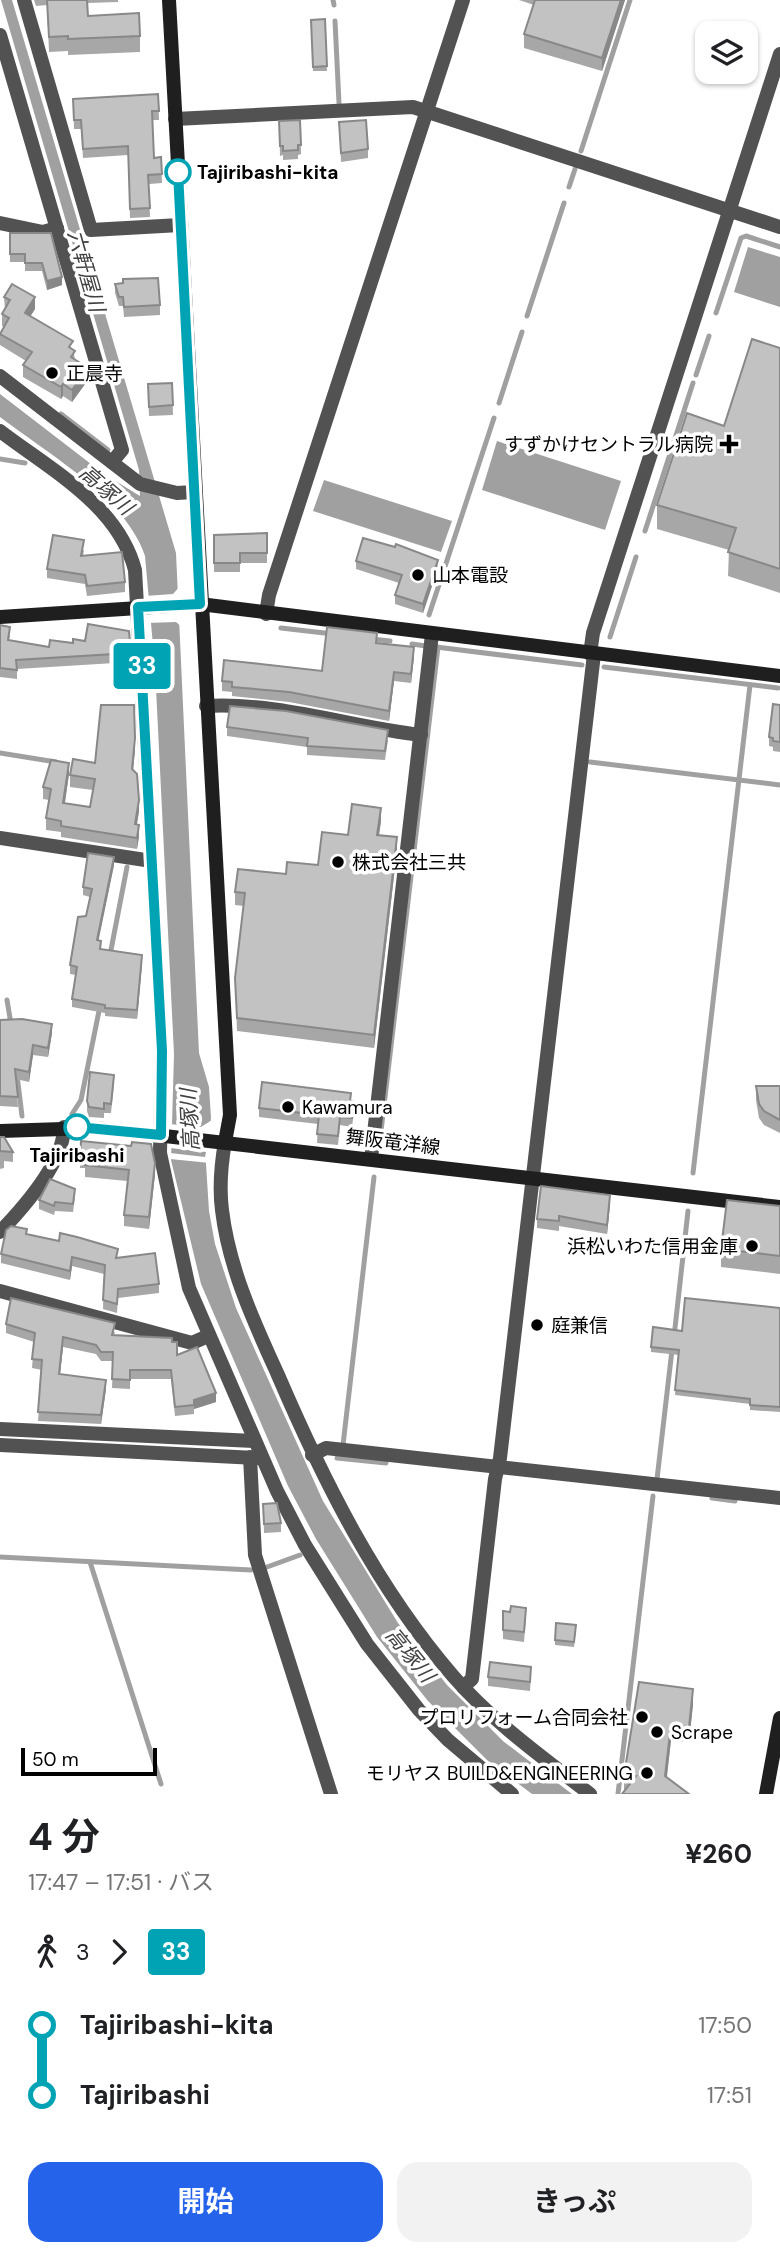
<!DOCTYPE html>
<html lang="ja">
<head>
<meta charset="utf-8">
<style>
	:root { --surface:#fff; --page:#f2f2f2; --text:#202124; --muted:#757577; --accent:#2563eb }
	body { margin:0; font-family:"DM Sans","Noto Sans JP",sans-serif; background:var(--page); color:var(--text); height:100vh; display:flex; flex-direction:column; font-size:26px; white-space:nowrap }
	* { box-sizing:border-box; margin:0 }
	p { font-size:23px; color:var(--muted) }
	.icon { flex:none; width:38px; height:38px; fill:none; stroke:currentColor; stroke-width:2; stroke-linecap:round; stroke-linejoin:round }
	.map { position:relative; height:1794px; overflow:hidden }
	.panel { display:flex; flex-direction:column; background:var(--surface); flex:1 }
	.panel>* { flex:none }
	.badge { padding:0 14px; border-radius:5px; font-size:24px; line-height:46px }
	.tools { position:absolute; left:695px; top:21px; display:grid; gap:14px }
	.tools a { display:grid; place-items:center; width:63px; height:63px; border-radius:14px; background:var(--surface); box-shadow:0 2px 5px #0004; font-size:35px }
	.scale { position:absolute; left:21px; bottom:18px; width:136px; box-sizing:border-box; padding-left:7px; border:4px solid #000; border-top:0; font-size:19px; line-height:24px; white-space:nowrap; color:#000; -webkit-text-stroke:5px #fff; paint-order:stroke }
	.map>.badge { position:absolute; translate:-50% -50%; box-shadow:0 0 0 4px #fff }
	.legs { display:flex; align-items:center; gap:10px; height:77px; padding:0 28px; font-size:23px }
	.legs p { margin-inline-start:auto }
	.headline { display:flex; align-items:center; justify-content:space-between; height:119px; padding:0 28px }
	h1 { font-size:38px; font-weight:700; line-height:52px }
	.action { display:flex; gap:14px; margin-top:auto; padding:14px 28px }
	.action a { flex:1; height:80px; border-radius:21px; background:var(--accent); color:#fff; font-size:28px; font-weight:700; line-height:80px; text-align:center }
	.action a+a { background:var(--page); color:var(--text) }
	ul { padding:0 28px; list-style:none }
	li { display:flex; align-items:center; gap:24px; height:70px; font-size:26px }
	li i { display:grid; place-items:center; width:10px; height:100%; margin:0 9px; background:currentColor }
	li i::after { content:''; width:18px; height:18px; margin:-9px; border:5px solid; border-radius:50%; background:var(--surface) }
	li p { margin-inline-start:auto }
	li:first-child i { background:linear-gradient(#0000 50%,currentColor 0) }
	li:last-child i { background:linear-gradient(currentColor 50%,#0000 0) }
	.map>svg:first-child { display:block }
</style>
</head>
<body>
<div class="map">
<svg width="780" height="1794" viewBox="0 0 780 1794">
	<rect width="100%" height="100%" fill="#fff"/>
	<g fill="#a0a0a0">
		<path d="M1,0H12L176,553L199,1053L209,1087L211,1118L206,1164L209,1211L215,1244L236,1308L323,1501L398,1623L447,1685L503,1741L572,1794H532L487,1760L428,1701L377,1637L316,1539L288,1486L201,1284L171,1160L174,1054L155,668L145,556C126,498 48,454 0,417V394L104,474L140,496L139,470Z"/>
		<polygon points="748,247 780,257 780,307 734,292"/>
		<polygon points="497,441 621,481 605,530 482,490"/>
		<polygon points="324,480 452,521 441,552 313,511"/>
	</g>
	<g fill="#fff">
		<polygon points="181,585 183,628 176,622 146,623 145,596 173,594"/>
		<polygon points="212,1120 210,1163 170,1159 170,1153 205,1157 206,1152 170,1148 169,1124 201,1127"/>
	</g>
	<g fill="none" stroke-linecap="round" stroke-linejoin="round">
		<g stroke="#a0a0a0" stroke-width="5">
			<polyline points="333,0 334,5"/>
			<polyline points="335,21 339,103"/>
			<polyline points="581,151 630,0"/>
			<polyline points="569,187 575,169"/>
			<polyline points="716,313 741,238 746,236 780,247"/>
			<polyline points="527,316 564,203"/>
			<polyline points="696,375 709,336"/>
			<polyline points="499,403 522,332"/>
			<polyline points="61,414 108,450"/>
			<polyline points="0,459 25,463"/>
			<polyline points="645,531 693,383"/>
			<polyline points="429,615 494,418"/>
			<polyline points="281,628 333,634"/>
			<polyline points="610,637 636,557"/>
			<polyline points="371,639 390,641"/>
			<polyline points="412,644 426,646"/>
			<polyline points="436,647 582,665"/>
			<polyline points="604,667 778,688"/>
			<polyline points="0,753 56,762"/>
			<polyline points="590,762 780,785"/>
			<polyline points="110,955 127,867"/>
			<polyline points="7,1000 11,1024"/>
			<polyline points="17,1075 22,1116"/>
			<polyline points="72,1114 81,1100 100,1006"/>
			<polyline points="379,1148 438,647"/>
			<polyline points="693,1173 750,685"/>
			<polyline points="674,1337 688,1211"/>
			<polyline points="343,1445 374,1177"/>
			<polyline points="337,1458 386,1463"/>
			<polyline points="657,1479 672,1350"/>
			<polyline points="712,1498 735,1501"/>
			<polyline points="0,1557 251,1570"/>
			<polyline points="90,1562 161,1784"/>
			<polyline points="267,1567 300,1555"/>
			<polyline points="618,1794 653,1496"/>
		</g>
		<g stroke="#525252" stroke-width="14">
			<polyline points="24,0 91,230 180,225"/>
			<polyline points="0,35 122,450 112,462"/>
			<polyline points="175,119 413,107 780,227"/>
			<polyline points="0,223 43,232 57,228"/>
			<polyline points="0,376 140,484 177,493 194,492"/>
			<path d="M0,431C51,470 118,505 135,570L162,1051L160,1153L189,1288L277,1491L305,1545L367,1644L419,1710L448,1740L512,1794"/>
			<polyline points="266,614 269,595 463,0"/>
			<polyline points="590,654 593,633 780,54"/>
			<path d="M206,706C279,702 350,727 421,735"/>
			<polyline points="0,838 152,861"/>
			<path d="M225,1142C221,1165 219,1187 222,1210C229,1269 254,1322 278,1375C324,1482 377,1588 453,1676C493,1722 542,1757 590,1794"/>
			<polyline points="371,1159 432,634"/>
			<path d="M0,1232C24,1207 64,1162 64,1127"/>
			<polyline points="0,1291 192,1343 208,1336"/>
			<polyline points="0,1429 254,1441"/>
			<polyline points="0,1445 257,1458"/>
			<polyline points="312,1455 326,1448 780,1498"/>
			<polyline points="250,1457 255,1555 331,1794"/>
			<polyline points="463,1687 472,1679 495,1479 500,1458 594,654"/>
		</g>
		<g stroke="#1f1f1f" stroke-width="14">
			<polyline points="169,0 230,1115 225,1142"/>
			<polyline points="0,617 200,604 780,676"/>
			<polyline points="0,1131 95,1128 780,1207"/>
			<polyline points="766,1794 780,1718"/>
		</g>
	</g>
	<g fill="#a7a7a7">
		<polygon points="34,0 118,0 118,2 87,3 88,16 140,36 140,52 68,55 68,51 49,52 47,5 36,6"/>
		<polygon points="519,0 625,0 602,71 524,48 524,34 534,5"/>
		<polygon points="325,19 327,71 313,71 311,20"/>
		<polygon points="158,94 159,120 152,120 154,158 161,157 162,183 149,184 150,217 130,218 128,155 83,158 81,129 74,129 73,99"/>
		<polygon points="300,120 301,154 298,155 298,159 283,160 283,155 280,156 279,121"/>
		<polygon points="339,122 368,149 368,158 341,162"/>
		<polygon points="10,233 51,233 62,285 47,290 42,271 25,271 25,262 10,262"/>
		<polygon points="115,284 160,305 160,315 124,317 123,306 119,306 115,293"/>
		<polygon points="4,297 35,309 30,316 73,350 75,359 88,380 72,402 63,396 61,399 23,377 23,365 26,361 0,345 0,333 4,327 2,326 2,314 5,309"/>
		<polygon points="780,348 780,593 728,576 729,550 657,529 657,505 724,426"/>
		<polygon points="172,383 173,415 149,416 148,394"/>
		<polygon points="267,533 267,563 240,563 240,572 214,572 214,535"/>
		<polygon points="84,550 83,556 125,582 125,592 87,596 85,584 47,578 47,569"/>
		<polygon points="356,561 438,568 423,613 395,604 395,595 399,583 356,569"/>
		<polygon points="0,625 10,636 9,640 49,647 131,653 131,662 17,669 17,679 0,677"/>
		<polygon points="377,643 414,657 411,683 394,681 389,721 289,702 232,696 232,692 222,691 222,681 322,671"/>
		<polygon points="780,705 780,752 773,751 773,747 769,746 769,737"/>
		<polygon points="227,727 388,740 385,760 307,755 307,747 227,736"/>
		<polygon points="135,749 133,770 139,811 137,824 139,836 137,849 61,837 61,832 46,830 46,818 49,800 43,799 43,787 69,774 65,803 90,807 93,790 70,787 70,775 95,763"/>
		<polygon points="381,821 379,835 397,850 374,1048 237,1031 235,978 244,906 235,905 235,892 286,874 318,865 348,835"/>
		<polygon points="114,865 98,940 101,949 142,963 137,1019 105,1016 105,1013 72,1007 72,999 76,975 70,974 70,965 86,916 90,897 83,895 83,887"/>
		<polygon points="0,1020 52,1033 48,1057 33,1055 29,1082 16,1079 18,1107 0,1106"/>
		<polygon points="114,1084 111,1113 104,1113 104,1118 89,1117 87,1111 87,1101"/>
		<polygon points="756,1086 780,1086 780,1133 764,1125 759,1118 756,1100"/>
		<polygon points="351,1102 354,1111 352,1127 340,1125 338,1145 317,1143 318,1124 259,1117 259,1108"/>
		<polygon points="0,1137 13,1152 13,1162 4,1161 4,1168 0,1169"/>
		<polygon points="81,1141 155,1174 149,1229 124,1226 124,1215 127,1181 85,1177 85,1168 80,1168"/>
		<polygon points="75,1197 73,1212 55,1211 54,1215 39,1209 39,1200"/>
		<polygon points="610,1204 607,1234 559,1226 559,1231 537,1228 537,1219"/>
		<polygon points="780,1206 780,1274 721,1267 721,1249"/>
		<polygon points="27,1234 118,1257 159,1284 159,1293 118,1298 117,1313 103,1309 104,1274 72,1266 70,1280 1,1263 1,1254"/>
		<polygon points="780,1308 780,1412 750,1410 750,1404 675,1395 679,1355 651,1352 651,1347 682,1331"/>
		<polygon points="6,1324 115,1332 114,1335 172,1342 177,1355 216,1402 194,1409 194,1414 175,1416 171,1379 130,1379 130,1389 112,1388 113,1361 101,1361 96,1354 63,1347 60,1374 106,1389 101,1424 38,1421 42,1370 32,1368 34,1342 6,1333"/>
		<polygon points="263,1504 281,1523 281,1532 264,1533"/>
		<polygon points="503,1611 526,1618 524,1642 503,1639"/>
		<polygon points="576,1630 574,1647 555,1645 555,1640"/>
		<polygon points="531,1676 530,1691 488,1686 488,1677"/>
		<polygon points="639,1682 693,1704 689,1742 671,1740 667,1777 624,1790 624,1775"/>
	</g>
	<g fill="#888">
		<polygon points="621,0 625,0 602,71 602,58"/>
		<polygon points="62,277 62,285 47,290 47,281"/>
		<polygon points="35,297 35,309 25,325 25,313"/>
		<polygon points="88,368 88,380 72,402 72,390"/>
		<polygon points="63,384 63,396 61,399 61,387"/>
		<polygon points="438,560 438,568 423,613 423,604"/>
		<polygon points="414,647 414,657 411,683 411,674"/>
		<polygon points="394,672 394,681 389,721 389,711"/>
		<polygon points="135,738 135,749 132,781 132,769"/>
		<polygon points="69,763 69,774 63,814 63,803"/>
		<polygon points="139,800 139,811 135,835 135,824"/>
		<polygon points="381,808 381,821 377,848 377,835"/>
		<polygon points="139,825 139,836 137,849 137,838"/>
		<polygon points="397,837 397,850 374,1048 374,1035"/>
		<polygon points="114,857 114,865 97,948 97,940"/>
		<polygon points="142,955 142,963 137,1019 137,1010"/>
		<polygon points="52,1024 52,1033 48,1057 48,1048"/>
		<polygon points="33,1045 33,1055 29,1082 29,1072"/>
		<polygon points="155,1163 155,1174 149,1229 149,1217"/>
		<polygon points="610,1195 610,1204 607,1234 607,1225"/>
		<polygon points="72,1257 72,1266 70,1280 70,1271"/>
		<polygon points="63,1337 63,1347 59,1383 59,1374"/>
		<polygon points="106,1380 106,1389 101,1424 101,1415"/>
		<polygon points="216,1393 216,1402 194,1409 194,1400"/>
		<polygon points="693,1689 693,1704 689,1742 689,1727"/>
		<polygon points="671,1725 671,1740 665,1791 665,1776"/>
	</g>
	<g fill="#c2c2c2" stroke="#888" stroke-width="2">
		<polygon points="47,0 87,0 88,16 139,13 140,36 68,39 68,36 49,37"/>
		<polygon points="535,0 621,0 602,58 524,34"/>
		<polygon points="325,19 327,66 313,67 311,20"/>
		<polygon points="158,94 159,111 152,111 154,158 161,157 162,174 148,175 150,208 130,209 128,146 83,149 81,120 74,120 73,99"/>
		<polygon points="300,120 301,145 298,145 298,150 283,151 283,146 280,146 279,121"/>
		<polygon points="366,120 368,149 341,153 339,122"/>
		<polygon points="10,233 51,233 62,277 47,281 42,263 25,263 25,254 10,254"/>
		<polygon points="158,278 160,305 124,307 123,297 119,297 115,284 123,283 123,279"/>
		<polygon points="12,284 35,297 25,313 73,341 69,347 75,351 71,357 88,368 72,390 63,384 61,387 23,365 32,352 0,334 9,318 2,314 10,300 4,297"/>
		<polygon points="752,339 780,348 780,569 728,552 736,528 657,505 687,413 724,426"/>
		<polygon points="172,383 173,405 149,407 148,384"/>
		<polygon points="267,533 267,553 240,553 240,563 214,563 214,535"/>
		<polygon points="53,535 84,540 81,556 122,552 125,582 87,586 85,575 47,569"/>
		<polygon points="363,538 395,547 396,544 438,560 423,604 395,595 402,575 356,561"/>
		<polygon points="88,624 129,631 131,653 16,660 17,670 0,668 0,625 10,627 8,640 49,647 50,640 73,643 73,639 85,641"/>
		<polygon points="327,627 377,633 376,643 414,647 411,674 394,672 389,711 289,692 232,687 232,682 222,681 224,660 322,671"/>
		<polygon points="773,704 780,705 780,742 773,741 773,738 769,737"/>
		<polygon points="101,705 134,705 135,738 132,769 137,774 139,800 135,824 139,825 137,838 61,826 61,821 46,818 51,789 43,787 51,760 69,763 63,803 90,807 95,779 70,775 73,759 95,763"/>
		<polygon points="230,706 286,711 388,730 385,751 307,746 308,738 227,727"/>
		<polygon points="352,804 381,808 377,835 397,837 374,1035 237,1018 235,978 245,893 235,892 238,869 286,874 287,862 318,865 322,832 348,835"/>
		<polygon points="88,853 114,857 97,940 101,941 100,949 142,955 137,1010 105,1008 105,1005 72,999 77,967 70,965 78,917 86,916 92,889 83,887"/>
		<polygon points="22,1019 52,1024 48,1048 33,1045 29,1072 15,1069 18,1097 0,1096 0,1020"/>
		<polygon points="90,1072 114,1075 111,1104 104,1103 104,1109 89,1107 87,1101"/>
		<polygon points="262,1082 351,1093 350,1101 354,1102 352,1118 340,1117 338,1136 317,1134 319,1115 259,1108"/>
		<polygon points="756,1086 780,1086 780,1120 764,1111 759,1104"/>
		<polygon points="0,1137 4,1137 13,1152 0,1151"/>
		<polygon points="81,1141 131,1146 132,1142 151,1144 155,1163 149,1217 124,1215 129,1170 85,1165 86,1157 80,1156"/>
		<polygon points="50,1179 75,1189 73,1204 55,1202 54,1206 39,1200"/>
		<polygon points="541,1186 610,1195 607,1225 559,1216 559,1221 537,1219"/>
		<polygon points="727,1200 780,1206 780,1256 721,1249"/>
		<polygon points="11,1226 27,1229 26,1234 59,1241 60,1233 77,1237 118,1249 116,1258 155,1253 159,1284 118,1289 117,1304 103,1300 105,1265 72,1257 70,1271 1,1254 6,1230"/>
		<polygon points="11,1298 115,1323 112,1335 172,1338 172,1342 177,1342 177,1355 197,1347 216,1393 194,1400 194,1405 175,1407 171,1370 130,1370 130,1380 112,1379 113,1352 101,1352 96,1345 63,1337 59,1374 106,1380 101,1415 38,1412 42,1360 32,1359 35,1333 6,1324"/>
		<polygon points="685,1298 780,1308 780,1407 750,1405 750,1399 675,1390 679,1350 651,1347 653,1327 682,1331"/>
		<polygon points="277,1503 281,1523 264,1524 263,1504"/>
		<polygon points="511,1606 526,1608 524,1632 503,1630 503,1611 510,1612"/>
		<polygon points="556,1623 576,1625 574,1642 555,1640"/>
		<polygon points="490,1662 531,1667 530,1682 488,1677"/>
		<polygon points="639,1682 693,1689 689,1727 671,1725 665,1776 689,1794 622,1794 636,1776 624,1775"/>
	</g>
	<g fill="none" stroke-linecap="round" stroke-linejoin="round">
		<defs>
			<polyline id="line-1" points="77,1127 161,1135 162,1051 138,607 200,604 178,172"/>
		</defs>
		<use href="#line-1" stroke="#fff" stroke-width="16"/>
		<use href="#line-1" stroke="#00a3b4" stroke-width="10"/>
	</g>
	<g fill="#fff" stroke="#00a3b4" stroke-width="3.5">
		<circle cx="178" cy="172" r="12"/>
		<circle cx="77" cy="1127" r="12"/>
	</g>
	<g fill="#000" stroke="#fff" stroke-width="2.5">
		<circle cx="52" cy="373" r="7"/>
		<path d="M725.5 433.5h7v7h7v7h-7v7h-7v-7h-7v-7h7z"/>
		<circle cx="418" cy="575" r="7"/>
		<circle cx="338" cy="862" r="7"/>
		<circle cx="288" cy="1107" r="7"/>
		<circle cx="752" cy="1246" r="7"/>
		<circle cx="537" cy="1325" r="7"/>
		<circle cx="642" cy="1717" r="7"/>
		<circle cx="657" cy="1732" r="7"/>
		<circle cx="647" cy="1773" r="7"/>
	</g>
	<g text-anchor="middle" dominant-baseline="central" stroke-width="7" stroke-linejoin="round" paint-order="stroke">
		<g font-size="19" font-weight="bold" fill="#000" stroke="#fff" text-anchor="start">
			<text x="197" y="172">Tajiribashi-kita</text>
			<text x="77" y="1155" text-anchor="middle">Tajiribashi</text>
		</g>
		<g font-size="19" fill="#000" stroke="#fff" text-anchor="start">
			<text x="66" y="373">正晨寺</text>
			<text x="713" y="444" text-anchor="end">すずかけセントラル病院</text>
			<text x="432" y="575">山本電設</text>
			<text x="352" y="862">株式会社三共</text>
			<text x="302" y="1107">Kawamura</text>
			<text x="738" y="1246" text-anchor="end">浜松いわた信用金庫</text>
			<text x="551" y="1325">庭兼信</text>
			<text x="628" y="1717" text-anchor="end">プロリフォーム合同会社</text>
			<text x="671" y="1732">Scrape</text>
			<text x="633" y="1773" text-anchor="end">モリヤス BUILD&amp;ENGINEERING</text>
		</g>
		<g font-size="19" fill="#000" stroke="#fff">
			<text transform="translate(393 1142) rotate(7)">舞阪竜洋線</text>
		</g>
		<g font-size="21" font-style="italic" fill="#414141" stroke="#fff">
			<text transform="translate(86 271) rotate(74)">六軒屋川</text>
			<text transform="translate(106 490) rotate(41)">高塚川</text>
			<text transform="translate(190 1120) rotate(-93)">高塚川</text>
			<text transform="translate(410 1655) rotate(51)">高塚川</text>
		</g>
	</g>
</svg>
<div class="tools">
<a><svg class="icon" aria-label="layers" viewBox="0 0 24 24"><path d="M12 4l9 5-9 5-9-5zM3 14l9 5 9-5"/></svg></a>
</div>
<div class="scale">50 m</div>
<b class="badge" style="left:142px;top:666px;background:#00a3b4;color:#fff">33</b>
</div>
<section class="panel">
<div class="headline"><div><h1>4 分</h1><p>17:47 – 17:51 · バス</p></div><b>¥260</b></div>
<div class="legs"><svg class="icon" aria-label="walk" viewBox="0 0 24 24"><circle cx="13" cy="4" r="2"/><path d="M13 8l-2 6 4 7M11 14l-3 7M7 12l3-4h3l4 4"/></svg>3<svg class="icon" aria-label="forward" viewBox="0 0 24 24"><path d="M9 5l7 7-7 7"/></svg><b class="badge" style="background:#00a3b4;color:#fff">33</b></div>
<ul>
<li><i style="color:#00a3b4"></i><b>Tajiribashi-kita</b><p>17:50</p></li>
<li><i style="color:#00a3b4"></i><b>Tajiribashi</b><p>17:51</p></li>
</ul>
<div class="action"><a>開始</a><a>きっぷ</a></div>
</section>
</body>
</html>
